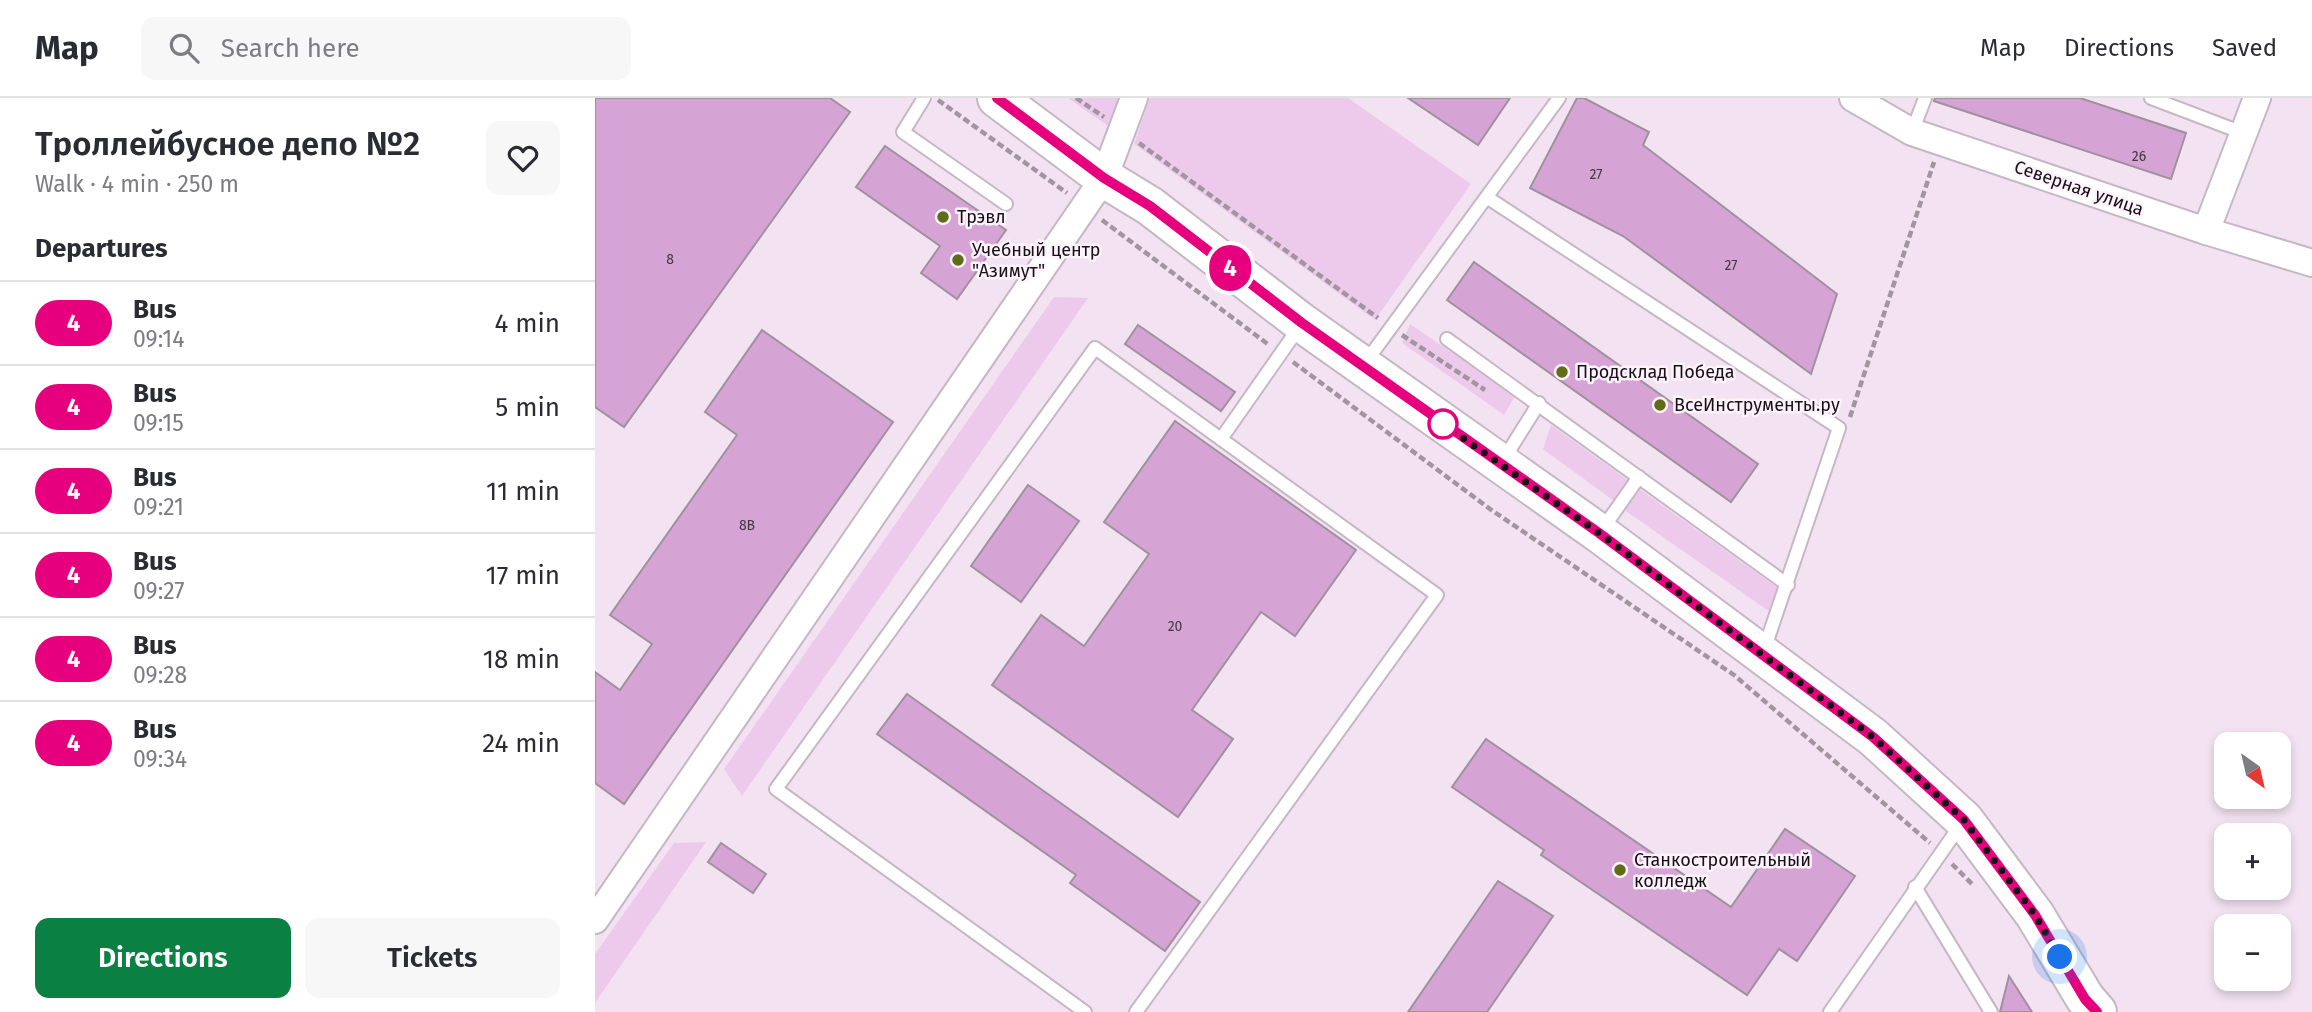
<!DOCTYPE html>
<html lang="en">
<head>
<meta charset="utf-8">
<style>
	:root { --surface:#fff; --page:#f7f7f7; --text:#2b2b33; --muted:#7c7c81; --line:#e1e1e2; --accent:#0b8043 }
	body { margin:0; font-family:"Fira Sans",sans-serif; background:var(--page); color:var(--text); height:100vh; display:flex; flex-direction:column; font-size:26px; white-space:nowrap }
	* { box-sizing:border-box; margin:0 }
	p { font-size:23px; color:var(--muted) }
	.icon { flex:none; width:38px; height:38px; fill:none; stroke:currentColor; stroke-width:2; stroke-linecap:round; stroke-linejoin:round }
	.map { position:relative; flex:1; overflow:hidden }
	.details { display:flex; flex-direction:column; background:var(--surface); width:595px }
	.details>* { flex:none }
	.badge { padding:0 14px; border-radius:23px; font-size:24px; line-height:46px }
	.needle { width:46px; rotate:146deg }
	.controls { position:absolute; left:1619px; top:634px; display:grid; gap:14px }
	.controls a { display:grid; place-items:center; width:77px; height:77px; border-radius:14px; background:var(--surface); box-shadow:0 4px 10px #0003; font-size:35px }
	.you { position:absolute; width:35px; height:35px; margin:-18px; border:5px solid #fff; border-radius:50%; background:#1a73e8; box-shadow:0 0 0 10px #1a73e833 }
	.map>.badge { position:absolute; translate:-50% -50%; box-shadow:0 0 0 4px #fff }
	h2 { padding:0 35px; font-size:26px; line-height:63px }
	.round { display:grid; place-items:center; flex:none; width:74px; height:74px; border-radius:14px; background:var(--page) }
	.summary { display:flex; align-items:center; justify-content:space-between; height:119px; padding:0 35px }
	h1 { font-size:33px; font-weight:600; line-height:52px }
	.primary-button { display:flex; gap:14px; margin-top:auto; padding:14px 35px }
	.primary-button a { flex:1; height:80px; border-radius:14px; background:var(--accent); color:#fff; font-size:28px; font-weight:600; line-height:80px; text-align:center }
	.primary-button a+a { background:var(--page); color:var(--text) }
	ul { padding:0; list-style:none }
	li { display:flex; align-items:center; gap:21px; height:84px; padding:0 35px; border-top:2px solid var(--line) }
	li div { flex:1 }
	li b { display:block; font-size:26px }
	li em { font-style:normal }
	li .badge { min-width:77px; font-weight:700; text-align:center }
	header { display:flex; align-items:center; gap:42px; box-sizing:border-box; height:98px; padding:0 35px; background:var(--surface); border-bottom:2px solid var(--line) }
	header strong { font-size:33px }
	nav { display:flex; gap:38px; margin-inline-start:auto; font-size:24px }
	.search { width:490px; height:63px; background:var(--page); display:flex; align-items:center; gap:18px; box-sizing:border-box; padding:0 24px; border-radius:14px; color:var(--muted); font-size:26px }
	main { display:flex; flex:1; min-height:0 }
	.map>svg:first-child { display:block }
</style>
</head>
<body>
<header>
<strong>Map</strong>
<div class="search"><svg class="icon" aria-label="search" viewBox="0 0 24 24"><circle cx="10" cy="10" r="6"/><path d="M15 15l6 6"/></svg>Search here</div>
<nav><a>Map</a><a>Directions</a><a>Saved</a></nav>
</header>
<main>
<section class="details">
<div class="summary"><div><h1>Троллейбусное депо №2</h1><p>Walk · 4 min · 250 m</p></div><a class="round"><svg class="icon" aria-label="heart" viewBox="0 0 24 24"><path d="M12 20l-8-8c-3-5 5-10 8-4 3-6 11-1 8 4z"/></svg></a></div>
<h2>Departures</h2>
<ul>
<li><span class="badge" style="background:#e6007e;color:#fff">4</span><div><b>Bus</b><p>09:14</p></div><em>4 min</em></li>
<li><span class="badge" style="background:#e6007e;color:#fff">4</span><div><b>Bus</b><p>09:15</p></div><em>5 min</em></li>
<li><span class="badge" style="background:#e6007e;color:#fff">4</span><div><b>Bus</b><p>09:21</p></div><em>11 min</em></li>
<li><span class="badge" style="background:#e6007e;color:#fff">4</span><div><b>Bus</b><p>09:27</p></div><em>17 min</em></li>
<li><span class="badge" style="background:#e6007e;color:#fff">4</span><div><b>Bus</b><p>09:28</p></div><em>18 min</em></li>
<li><span class="badge" style="background:#e6007e;color:#fff">4</span><div><b>Bus</b><p>09:34</p></div><em>24 min</em></li>
</ul>
<div class="primary-button"><a>Directions</a><a>Tickets</a></div>
</section>
<div class="map">
<svg width="1717" height="914" viewBox="0 0 1717 914">
	<rect width="100%" height="100%" fill="#f3e3f2"/>
	<g fill="#edcaeb">
		<polygon points="473,0 527,0 516,30"/>
		<polygon points="555,0 753,0 876,86 780,222 539,46"/>
		<polygon points="459,199 493,200 147,698 129,671"/>
		<polygon points="815,226 920,298 909,317 807,245"/>
		<polygon points="956,327 1034,383 1019,403 948,351"/>
		<polygon points="1043,390 1186,492 1178,516 1028,411"/>
		<polygon points="111,744 0,905 0,856 79,745"/>
	</g>
	<g fill="#d6a4d4" stroke="#9f919e" stroke-width="2">
		<polygon points="0,0 235,0 255,14 29,329 0,309"/>
		<polygon points="813,0 915,0 883,47"/>
		<polygon points="982,0 989,0 1054,34 1048,47 1242,196 1216,276 1028,138 935,90"/>
		<polygon points="1340,0 1485,0 1591,35 1576,81 1339,3"/>
		<polygon points="290,48 411,132 362,201 326,175 345,148 261,89"/>
		<polygon points="879,164 1163,366 1136,404 852,202"/>
		<polygon points="543,227 640,294 626,313 530,246"/>
		<polygon points="167,232 298,324 29,706 0,685 0,574 25,592 57,546 15,517 142,337 110,314"/>
		<polygon points="580,323 761,452 700,538 666,514 597,612 638,641 583,719 397,587 446,517 489,548 554,456 509,424"/>
		<polygon points="433,387 484,423 426,504 376,468"/>
		<polygon points="312,596 605,804 570,853 475,785 481,777 282,636"/>
		<polygon points="891,641 1136,809 1190,731 1260,778 1202,863 1184,851 1152,897 946,757 949,752 857,689"/>
		<polygon points="126,745 171,776 158,795 113,764"/>
		<polygon points="903,783 958,818 892,914 813,914"/>
		<polygon points="1414,878 1437,914 1405,914"/>
	</g>
	<g fill="none" stroke-linecap="round" stroke-linejoin="round">
		<defs>
			<g id="service">
				<polyline points="329,0 308,34 411,106"/>
				<polyline points="1556,0 1648,35"/>
				<polyline points="1317,34 1330,0"/>
				<polyline points="893,100 1244,330 1169,552"/>
				<polyline points="852,241 1193,487"/>
				<polyline points="770,265 964,0"/>
				<polyline points="626,341 705,228"/>
				<polyline points="907,364 944,305"/>
				<polyline points="1006,433 1044,379"/>
				<polyline points="1320,789 1396,914"/>
				<polyline points="490,914 181,691 500,250 842,497 541,914"/>
				<polyline points="1235,914 1367,725"/>
			</g>
			<g id="minor">
				<polyline points="1258,0 1317,34 1611,133 1717,165"/>
				<polyline points="1611,133 1662,0"/>
				<polyline points="0,822 509,80 539,0"/>
			</g>
			<polyline id="primary" points="402,0 509,80 555,108 707,225 1004,435 1278,639 1369,722 1440,817 1490,900 1502,914"/>
		</defs>
		<use href="#service" stroke="#c6b7c5" stroke-width="16"/>
		<use href="#minor" stroke="#c6b7c5" stroke-width="30"/>
		<use href="#primary" stroke="#c6b7c5" stroke-width="42"/>
		<g stroke="#a195a0" stroke-width="4.5" stroke-dasharray="7 3.5" stroke-linecap="butt">
			<polyline points="481,0 509,19"/>
			<polyline points="343,2 472,95"/>
			<polyline points="544,45 783,220"/>
			<polyline points="507,122 674,247"/>
			<polyline points="807,237 890,292"/>
			<polyline points="698,264 895,411 1139,577 1335,745"/>
			<polyline points="1255,319 1339,64"/>
			<polyline points="1357,766 1378,787"/>
		</g>
		<use href="#service" stroke="#fff" stroke-width="12"/>
		<use href="#minor" stroke="#fff" stroke-width="26"/>
		<use href="#primary" stroke="#fff" stroke-width="38"/>
	</g>
	<g fill="none" stroke-linecap="round" stroke-linejoin="round">
		<defs>
			<polyline id="line" points="402,0 509,80 555,108 707,225 1004,435 1278,639 1369,722 1440,817 1490,901 1502,914"/>
		</defs>
		<use href="#line" stroke="#fff" stroke-width="16"/>
		<use href="#line" stroke="#e6007e" stroke-width="10"/>
		<polyline stroke="#161116" stroke-width="7" stroke-dasharray="0 12.6" points="848,326 1004,435 1278,639 1369,722 1440,817 1465,859"/>
	</g>
	<g fill="#606d16" stroke="#fef2fd" stroke-width="2.5">
		<circle cx="348" cy="119" r="7"/>
		<circle cx="363" cy="162" r="7"/>
		<circle cx="967" cy="274" r="7"/>
		<circle cx="1065" cy="307" r="7"/>
		<circle cx="1025" cy="772" r="7"/>
	</g>
	<circle fill="#fff" stroke="#e6007e" stroke-width="3.5" cx="848" cy="326" r="14"/>
	<g text-anchor="middle" dominant-baseline="central" stroke-width="5" stroke-linejoin="round" paint-order="stroke">
		<g font-size="14" fill="#463646">
			<text x="1544" y="58">26</text>
			<text x="1001" y="76">27</text>
			<text x="75" y="161">8</text>
			<text x="1136" y="167">27</text>
			<text x="152" y="427">8В</text>
			<text x="580" y="528">20</text>
		</g>
		<g font-size="18" fill="#161116" stroke="#fef2fd">
			<text transform="translate(1484 90) rotate(19)">Северная улица</text>
		</g>
		<g font-size="18" fill="#161116" stroke="#fef2fd" text-anchor="start">
			<text x="362" y="119">Трэвл</text>
			<text x="377" y="152">Учебный центр<tspan x="377" dy="21">"Азимут"</tspan></text>
			<text x="981" y="274">Продсклад Победа</text>
			<text x="1079" y="307">ВсеИнструменты.ру</text>
			<text x="1039" y="762">Станкостроительный<tspan x="1039" dy="21">колледж</tspan></text>
		</g>
	</g>
</svg>
<div class="controls">
<a><svg class="needle" viewBox="-14 -14 28 28"><path d="M0-13l5 13h-10z" fill="#e53935"/><path d="M0 13l5-13h-10z" fill="#7c7c81"/></svg></a>
<a>+</a>
<a>−</a>
</div>
<div class="you" style="left:1465px;top:859px"></div>
<b class="badge" style="left:635px;top:170px;background:#e6007e;color:#fff">4</b>
</div>
</main>
</body>
</html>
